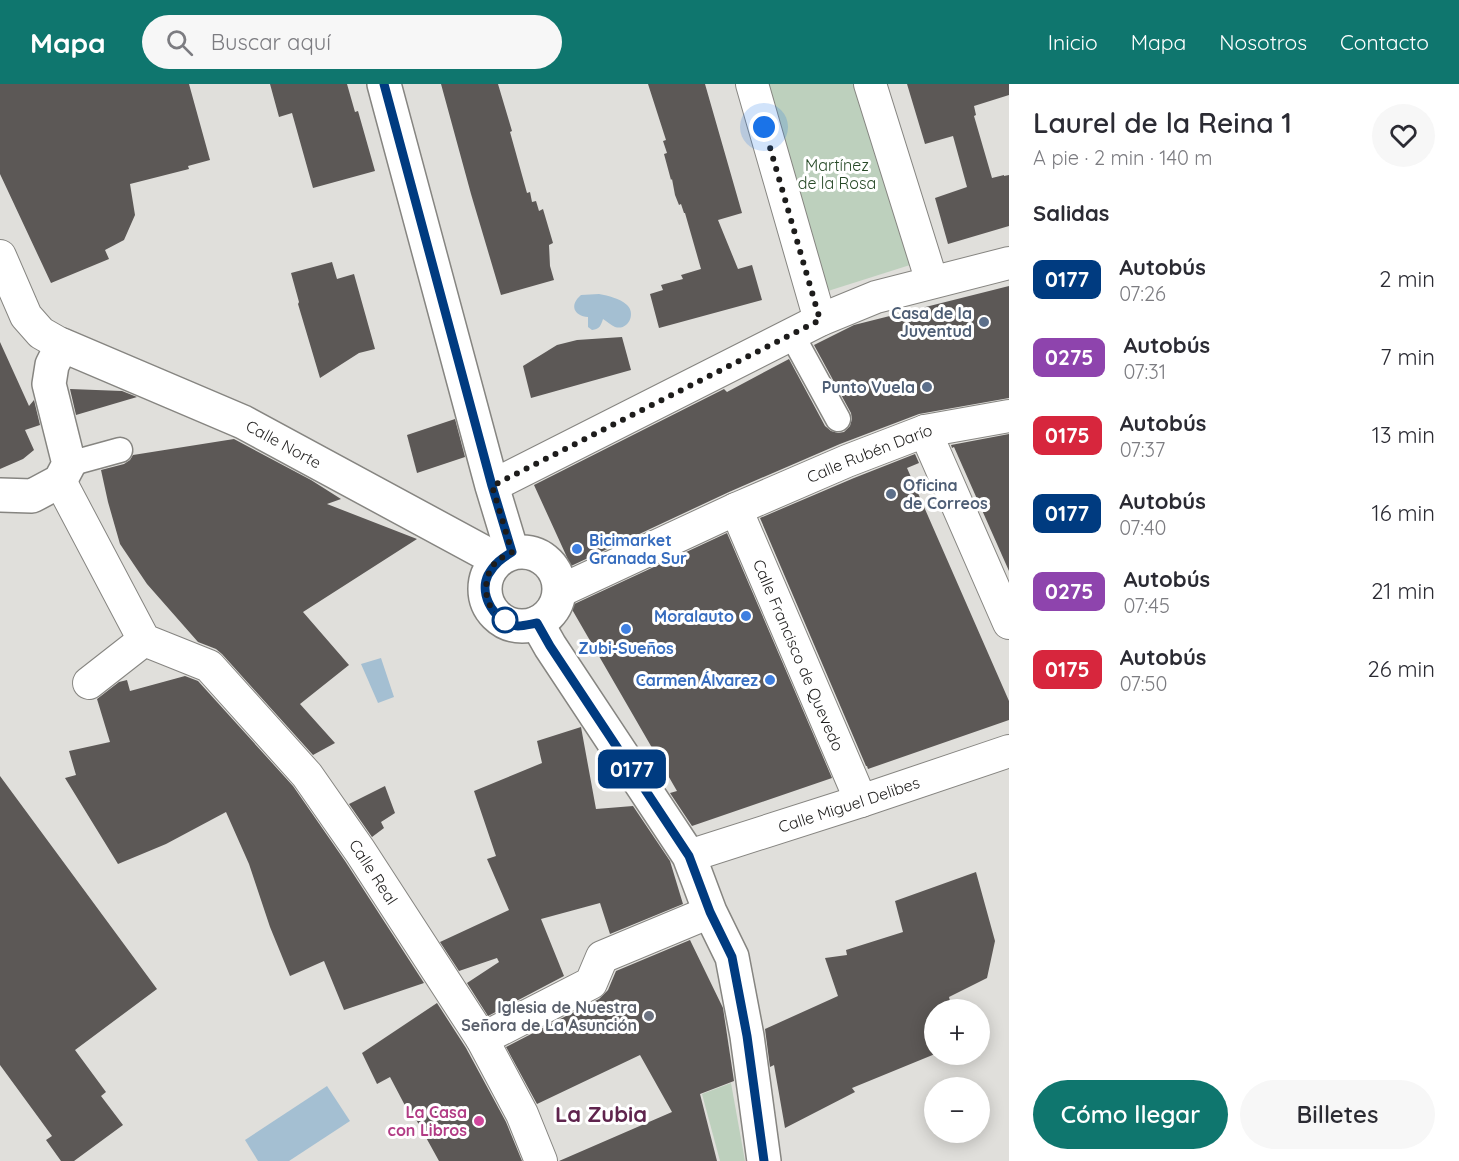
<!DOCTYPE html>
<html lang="es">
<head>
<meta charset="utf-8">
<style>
	:root { --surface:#fff; --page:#f7f7f7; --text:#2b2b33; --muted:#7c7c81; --accent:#0f766e }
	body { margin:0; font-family:Quicksand,sans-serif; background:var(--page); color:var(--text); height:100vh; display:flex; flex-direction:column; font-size:22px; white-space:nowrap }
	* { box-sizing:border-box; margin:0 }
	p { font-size:20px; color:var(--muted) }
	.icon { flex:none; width:33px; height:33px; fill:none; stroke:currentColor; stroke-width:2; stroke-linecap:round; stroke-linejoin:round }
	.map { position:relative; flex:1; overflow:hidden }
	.details { display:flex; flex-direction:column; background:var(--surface); width:450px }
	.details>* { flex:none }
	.badge { padding:0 12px; border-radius:9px; font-size:21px; line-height:39px }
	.fabs { position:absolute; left:924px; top:915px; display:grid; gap:12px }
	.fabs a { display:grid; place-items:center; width:66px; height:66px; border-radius:50%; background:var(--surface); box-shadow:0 3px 15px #0003; font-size:30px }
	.you { position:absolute; width:30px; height:30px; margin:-15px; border:4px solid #fff; border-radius:50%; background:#1a73e8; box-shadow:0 0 0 9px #1a73e833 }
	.map>.badge { position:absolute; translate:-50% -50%; box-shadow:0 0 0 3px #fff }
	h2 { padding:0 24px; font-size:22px; line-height:54px }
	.round { display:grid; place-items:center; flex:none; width:63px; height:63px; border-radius:32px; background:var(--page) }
	.headline { display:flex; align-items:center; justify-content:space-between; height:102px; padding:0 24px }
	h1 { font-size:28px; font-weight:600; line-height:45px }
	.button { display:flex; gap:12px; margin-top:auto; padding:12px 24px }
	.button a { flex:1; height:69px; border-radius:36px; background:var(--accent); color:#fff; font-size:24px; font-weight:600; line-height:69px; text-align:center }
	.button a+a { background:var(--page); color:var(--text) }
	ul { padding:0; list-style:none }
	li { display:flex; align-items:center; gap:18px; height:78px; padding:0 24px }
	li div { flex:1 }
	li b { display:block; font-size:22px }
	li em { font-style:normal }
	li .badge { min-width:66px; font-weight:700; text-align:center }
	header { display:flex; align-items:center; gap:36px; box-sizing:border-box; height:84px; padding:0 30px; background:var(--accent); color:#fff }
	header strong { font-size:28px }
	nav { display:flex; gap:33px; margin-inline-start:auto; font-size:21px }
	.search { width:420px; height:54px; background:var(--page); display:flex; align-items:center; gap:15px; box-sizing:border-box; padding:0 21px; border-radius:33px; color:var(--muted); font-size:22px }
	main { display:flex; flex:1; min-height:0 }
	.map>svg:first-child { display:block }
</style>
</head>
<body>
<header>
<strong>Mapa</strong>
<div class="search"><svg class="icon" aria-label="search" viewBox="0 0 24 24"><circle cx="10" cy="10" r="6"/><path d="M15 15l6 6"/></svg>Buscar aquí</div>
<nav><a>Inicio</a><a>Mapa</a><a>Nosotros</a><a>Contacto</a></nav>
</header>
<main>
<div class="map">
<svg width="1009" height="1077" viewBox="0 0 1009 1077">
	<rect width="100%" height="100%" fill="#e0dfdb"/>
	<g fill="#bdd0bd">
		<polygon points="763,0 854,0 910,181 828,207"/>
		<polygon points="731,999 745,1077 720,1077 702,1010"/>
	</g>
	<g fill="#a4bfd2">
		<path d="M599,210C609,212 619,214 627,221C636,229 629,247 615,243C611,241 606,237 603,235C601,241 600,245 592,246L588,243V233C574,232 569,221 581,211Z"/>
		<polygon points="381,574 394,613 378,619 361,580"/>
		<polygon points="327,1002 350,1037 289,1077 258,1077 245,1056"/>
	</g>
	<g fill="#5c5856">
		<polygon points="0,0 189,0 210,76 188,82 189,85 130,100 135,131 124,156 105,166 109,175 51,199 0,90"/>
		<polygon points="270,0 347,0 355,28 358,27 375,87 313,104 292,29 279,33"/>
		<polygon points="441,0 498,0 512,47 510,48 527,109 530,108 532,118 536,117 539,127 543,125 553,159 549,161 550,182 554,196 501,211 471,110"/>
		<polygon points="648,0 705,0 742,129 718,136 738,185 752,181 762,216 659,244 650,210 663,206 661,201 683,195 681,191 701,185 685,129 684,129 681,120 679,121 675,111 672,95 671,96 664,70 667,69 663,57 666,56"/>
		<polygon points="907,0 1009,0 1009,11 974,22 976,31 974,32 992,94 1004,91 1004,92 1009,91 1009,142 948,160 935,114 967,103 953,52 925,60"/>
		<polygon points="332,178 337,195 354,190 375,265 359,269 320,294 298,220 299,218 291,189"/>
		<polygon points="1009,202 1009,314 919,330 840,360 729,408 571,482 534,401 724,305 727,308 789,275 825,342 831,347 838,349 844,348 850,342 852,335 851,329 814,261 854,241"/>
		<polygon points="622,253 631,286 531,314 523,282 557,261 577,256"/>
		<polygon points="0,258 29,322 34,316 40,341 25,346 34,366 23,375 0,385"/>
		<polygon points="70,305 122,307 137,313 76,331"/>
		<polygon points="455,335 465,373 417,389 407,351"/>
		<polygon points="1009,350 1009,487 954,363 952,364 951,361"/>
		<polygon points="234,355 311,396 341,415 327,420 417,455 303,528 349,581 300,620 335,659 313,671 222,570 216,565 198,558 147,500 120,460 108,418 101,386 124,380 130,376 133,371"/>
		<polygon points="915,370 919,379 907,384 1009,617 1009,636 868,685 867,682 866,682 760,434 854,394"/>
		<polygon points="727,449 832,694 692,742 670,709 677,707 570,522"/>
		<polygon points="185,592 198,597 293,702 345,777 424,899 344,926 324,877 290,892 270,843 249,780 226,728 166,760 118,780 65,694 76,691 69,667 110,658 97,615 119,598 127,596 130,607"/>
		<polygon points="581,643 596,725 633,722 670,777 683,820 610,850 600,819 541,835 564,892 488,932 467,899 499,878 497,874 459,887 440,858 509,826 487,775 496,772 474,707 542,679 537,657"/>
		<polygon points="0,692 157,905 75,966 106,1008 101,1012 123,1041 74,1077 61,1077 46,1056 52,1052 0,981"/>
		<polygon points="385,702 395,729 381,738 384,744 372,753 349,720"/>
		<polygon points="976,788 995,857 987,894 949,913 952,926 934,926 935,970 852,1004 855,1008 785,1044 774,981 770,983 765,945 838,912 825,874 847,871 846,866 903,848 895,817"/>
		<polygon points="690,856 723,924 734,997 700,1010 717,1077 559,1077 672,1028 640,971 537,1020 506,963 599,915 608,906 616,887"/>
		<polygon points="437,919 466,964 506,1038 522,1077 439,1077 413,1030 410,1031 390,993 377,1000 362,969"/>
	</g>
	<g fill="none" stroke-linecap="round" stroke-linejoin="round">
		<defs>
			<g id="pedestrian">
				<polyline points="792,251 838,335"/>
				<polyline points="69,380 120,366"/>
			</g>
			<g id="minor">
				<polyline points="752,0 820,236"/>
				<polyline points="870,0 932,198"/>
				<polyline points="0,172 26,232 41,249 62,261"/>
				<polyline points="925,347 1009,539"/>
				<path id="s1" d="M60,397L144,556L209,582L307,691L360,767L482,955L522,1030L541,1077"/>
				<polyline points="492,402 820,236 876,213 1009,179"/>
				<path id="s2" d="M736,425L861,717"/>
				<path id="s3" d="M560,507L736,425L847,377L925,347L1009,332"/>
				<polyline points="89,599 144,556"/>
				<path id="s4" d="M689,772L861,717L1009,667"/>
				<polyline points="482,955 591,899 602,873 710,828"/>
			</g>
			<g id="tertiary">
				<polyline points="384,0 492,402 512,468"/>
				<path id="s5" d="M0,411L32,412L60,397L69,380L49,300L52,281L62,261L243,338L498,476"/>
				<circle cx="522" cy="505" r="37"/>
				<polyline points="537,539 550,562 689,772 710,828 732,873 747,952 764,1077"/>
			</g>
		</defs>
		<use href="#pedestrian" stroke="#868581" stroke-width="27"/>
		<use href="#minor" stroke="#868581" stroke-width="34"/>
		<use href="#tertiary" stroke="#868581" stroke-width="36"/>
		<use href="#pedestrian" stroke="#fff" stroke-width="24"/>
		<use href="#minor" stroke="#fff" stroke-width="32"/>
		<use href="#tertiary" stroke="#fff" stroke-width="33"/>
	</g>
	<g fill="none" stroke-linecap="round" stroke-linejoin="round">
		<defs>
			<path id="line" d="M384,0L492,402L512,468C501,475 495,479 488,491C478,511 496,540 518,542C524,542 531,540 537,539L550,562L689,772L710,828L732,873L747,952L764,1077"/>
		</defs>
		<use href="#line" stroke="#fff" stroke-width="14"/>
		<use href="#line" stroke="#003b80" stroke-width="9"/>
		<path stroke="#1d1c1b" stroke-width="6" stroke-dasharray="0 10.8" d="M505,536C482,526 480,491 499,475C503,473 508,471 512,468L492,402L820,236L764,43"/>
	</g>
	<g fill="#5c6f8a" stroke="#fff" stroke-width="2">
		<circle cx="984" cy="238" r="6"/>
		<circle cx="927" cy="303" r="6"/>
		<circle cx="891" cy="410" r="6"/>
	</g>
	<g fill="#3f7fe0" stroke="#fff" stroke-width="2">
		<circle cx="577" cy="465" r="6"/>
		<circle cx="746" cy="532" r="6"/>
		<circle cx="626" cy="545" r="6"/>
		<circle cx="770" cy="596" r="6"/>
	</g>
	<circle fill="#fff" stroke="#003b80" stroke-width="3" cx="505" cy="536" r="12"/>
	<circle fill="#6b7280" stroke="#fff" stroke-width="2" cx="649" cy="932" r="6"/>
	<circle fill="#d1479c" stroke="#fff" stroke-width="2" cx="479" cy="1037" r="6"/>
	<g text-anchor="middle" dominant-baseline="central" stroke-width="6" stroke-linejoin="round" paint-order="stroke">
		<g font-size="16" fill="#274927" stroke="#fff">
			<text x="837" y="81">Martínez<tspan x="837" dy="18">de la Rosa</tspan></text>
		</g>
		<g font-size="16" font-weight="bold" fill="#4e5e75" stroke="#fff" text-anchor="end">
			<text x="972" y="229">Casa de la<tspan x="972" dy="18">Juventud</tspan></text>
			<text x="915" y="303">Punto Vuela</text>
			<text x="903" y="401" text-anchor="start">Oficina<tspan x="903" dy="18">de Correos</tspan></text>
		</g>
		<g font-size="16" fill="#1d1c1b" stroke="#fff">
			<text stroke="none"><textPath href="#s5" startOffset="450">Calle Norte</textPath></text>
			<text stroke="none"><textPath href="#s3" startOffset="339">Calle Rubén Darío</textPath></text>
			<text stroke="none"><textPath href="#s2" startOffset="159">Calle Francisco de Quevedo</textPath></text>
			<text stroke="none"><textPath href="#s4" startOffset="168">Calle Miguel Delibes</textPath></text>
			<text stroke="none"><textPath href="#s1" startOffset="514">Calle Real</textPath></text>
		</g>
		<g font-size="16" font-weight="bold" fill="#366cbe" stroke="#fff" text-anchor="end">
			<text x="589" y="456" text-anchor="start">Bicimarket<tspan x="589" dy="18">Granada Sur</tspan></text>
			<text x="734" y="532">Moralauto</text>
			<text x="626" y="564" text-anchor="middle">Zubi-Sueños</text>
			<text x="758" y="596">Carmen Álvarez</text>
		</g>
		<g font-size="16" font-weight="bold" fill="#5b616d" stroke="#fff" text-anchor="end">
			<text x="637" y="923">Iglesia de Nuestra<tspan x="637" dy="18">Señora de La Asunción</tspan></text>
		</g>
		<g font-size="16" font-weight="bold" fill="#b23c85" stroke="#fff" text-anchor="end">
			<text x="467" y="1028">La Casa<tspan x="467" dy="18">con Libros</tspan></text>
		</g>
		<g font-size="22" font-weight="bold" fill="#5f244d" stroke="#fff">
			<text x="601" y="1030">La Zubia</text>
		</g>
	</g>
</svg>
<div class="fabs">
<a>+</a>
<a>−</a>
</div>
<div class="you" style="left:764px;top:43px"></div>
<b class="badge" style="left:632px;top:685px;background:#003b80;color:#fff">0177</b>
</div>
<section class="details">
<div class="headline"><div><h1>Laurel de la Reina 1</h1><p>A pie · 2 min · 140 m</p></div><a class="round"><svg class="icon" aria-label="heart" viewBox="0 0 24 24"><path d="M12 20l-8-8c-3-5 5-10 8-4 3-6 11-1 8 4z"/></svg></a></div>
<h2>Salidas</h2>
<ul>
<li><span class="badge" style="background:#003b80;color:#fff">0177</span><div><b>Autobús</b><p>07:26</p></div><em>2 min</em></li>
<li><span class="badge" style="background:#8e44ad;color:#fff">0275</span><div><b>Autobús</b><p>07:31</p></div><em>7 min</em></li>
<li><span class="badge" style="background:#d7263d;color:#fff">0175</span><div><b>Autobús</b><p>07:37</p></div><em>13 min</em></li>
<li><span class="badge" style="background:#003b80;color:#fff">0177</span><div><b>Autobús</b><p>07:40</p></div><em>16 min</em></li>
<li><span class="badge" style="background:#8e44ad;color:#fff">0275</span><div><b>Autobús</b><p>07:45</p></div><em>21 min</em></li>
<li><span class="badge" style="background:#d7263d;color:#fff">0175</span><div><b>Autobús</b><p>07:50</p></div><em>26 min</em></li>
</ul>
<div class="button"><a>Cómo llegar</a><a>Billetes</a></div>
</section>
</main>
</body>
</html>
